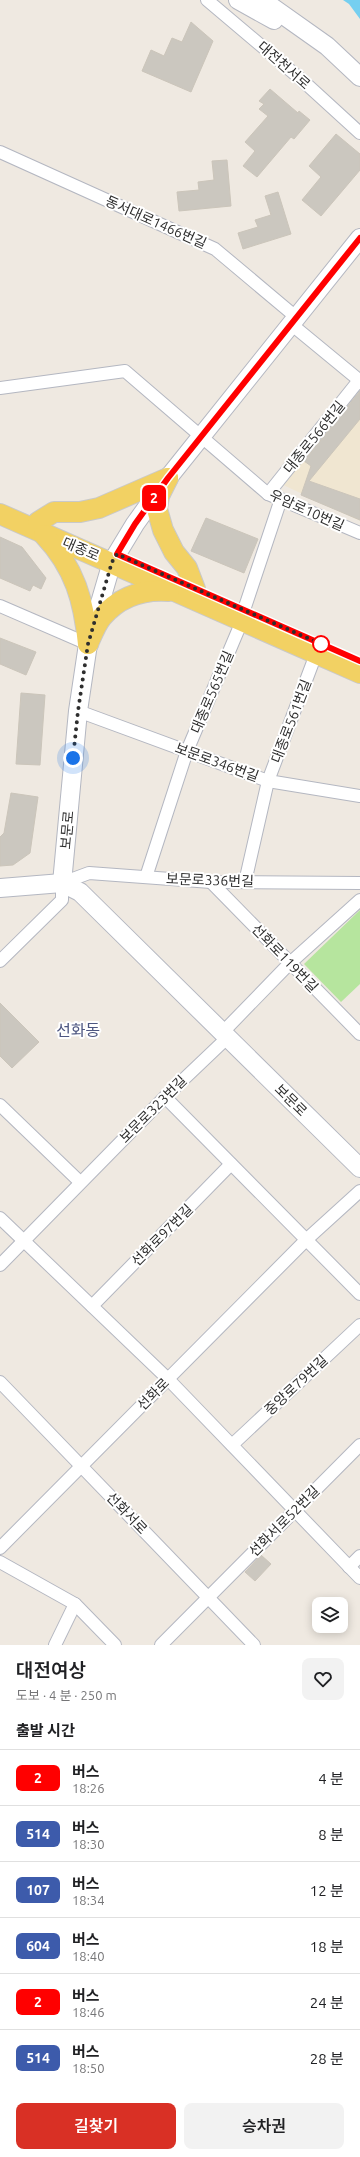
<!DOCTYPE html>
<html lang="ko">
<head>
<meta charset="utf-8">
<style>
	:root { --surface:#fff; --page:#f2f2f2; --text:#202124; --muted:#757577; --line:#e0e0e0; --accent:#d93025 }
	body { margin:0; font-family:Ubuntu,"Noto Sans KR",sans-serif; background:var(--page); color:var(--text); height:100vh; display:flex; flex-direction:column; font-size:15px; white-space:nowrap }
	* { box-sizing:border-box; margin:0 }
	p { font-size:13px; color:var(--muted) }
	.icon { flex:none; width:22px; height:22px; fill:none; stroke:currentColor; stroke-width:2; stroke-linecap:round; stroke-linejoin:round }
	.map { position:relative; height:1645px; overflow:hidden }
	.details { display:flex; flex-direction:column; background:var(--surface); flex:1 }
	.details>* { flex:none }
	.badge { padding:0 8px; border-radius:6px; font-size:14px; line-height:26px }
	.controls { position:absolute; left:312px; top:1597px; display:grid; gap:8px }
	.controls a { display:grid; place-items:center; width:36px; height:36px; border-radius:8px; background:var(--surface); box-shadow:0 2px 10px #0003; font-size:20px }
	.you { position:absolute; width:20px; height:20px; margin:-10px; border:3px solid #fff; border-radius:50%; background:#1a73e8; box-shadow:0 0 0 6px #1a73e833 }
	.map>.badge { position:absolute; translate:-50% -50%; box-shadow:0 0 0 2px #fff }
	h2 { padding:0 16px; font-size:15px; line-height:36px }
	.round { display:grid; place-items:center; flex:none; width:42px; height:42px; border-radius:8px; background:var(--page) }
	.head { display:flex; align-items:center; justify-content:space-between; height:68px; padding:0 16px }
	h1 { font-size:19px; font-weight:600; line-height:30px }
	.action { display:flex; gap:8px; margin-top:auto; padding:8px 16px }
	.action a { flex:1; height:46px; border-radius:8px; background:var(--accent); color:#fff; font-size:16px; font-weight:600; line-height:46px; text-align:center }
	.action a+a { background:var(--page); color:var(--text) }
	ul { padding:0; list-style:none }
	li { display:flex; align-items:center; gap:12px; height:56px; padding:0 16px; border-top:1px solid var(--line) }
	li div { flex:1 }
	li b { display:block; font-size:15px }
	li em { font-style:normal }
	li .badge { min-width:44px; font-weight:700; text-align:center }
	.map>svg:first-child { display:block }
</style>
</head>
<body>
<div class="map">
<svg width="360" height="1645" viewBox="0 0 360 1645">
	<rect width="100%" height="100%" fill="#efe9e1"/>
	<polygon fill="#f0e6d1" points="360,385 360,521 277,482"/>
	<polygon fill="#b6e59e" points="360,910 360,984 341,1002 304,964"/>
	<polygon fill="#75cff0" points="343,0 360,0 360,19 349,4"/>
	<g fill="#cbc7bf" stroke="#cbc5ba">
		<polygon points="191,22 213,41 191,92 142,71 151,50 164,56 172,38 182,42"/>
		<polygon points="270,89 298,113 299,111 310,120 294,139 291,137 257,177 243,166 255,151 245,142 268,116 259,109 264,104 259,101"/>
		<polygon points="336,134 360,154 360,170 321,216 302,200 321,177 309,166"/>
		<polygon points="227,160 231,206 179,211 177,192 199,190 198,182 214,180 212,161"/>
		<polygon points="278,192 291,234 243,249 238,233 258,227 255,220 271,215 265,196"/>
		<polygon points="360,391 360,419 309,481 360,499 360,520 301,495 311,466 304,461"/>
		<polygon points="206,518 258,539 244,573 191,551"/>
		<polygon points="0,537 22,547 46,578 41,589 33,585 30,591 0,578"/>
		<polygon points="0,638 36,652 26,675 0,664"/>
		<polygon points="21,693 45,695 40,765 16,764"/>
		<polygon points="11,793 38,797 30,853 13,865 0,866 0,837 4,833"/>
		<polygon points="0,1003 39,1042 12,1068 0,1056"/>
		<polygon points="261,1555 271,1564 255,1581 245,1572"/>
	</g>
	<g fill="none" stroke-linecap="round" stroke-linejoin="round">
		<defs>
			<g id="street">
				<polyline points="207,0 303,81 360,133"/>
				<polyline points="0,152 215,249 296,317"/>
				<polyline points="291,324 359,380"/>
				<polyline points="0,388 125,371 268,494 360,533"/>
				<polyline points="268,494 360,379"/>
				<polyline points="0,606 88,644"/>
				<polyline points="244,610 281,499"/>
				<polyline points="78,711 268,781 360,796"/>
				<polyline points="146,877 187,751 242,621"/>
				<polyline points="211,882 360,1034"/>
				<polyline points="245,882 268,781 316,654"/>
				<polyline points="0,961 62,900 62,883 89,873 211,882 360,883"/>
				<polyline points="222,1033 290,963 360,900"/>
				<polyline points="165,1097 360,1294"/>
				<polyline points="0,1105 80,1182"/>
				<polyline points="0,1218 168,1379 360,1578"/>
				<polyline points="0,1265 165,1097 227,1038"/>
				<polyline points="92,1306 231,1164"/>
				<polyline points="0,1382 254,1645"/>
				<polyline points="232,1445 360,1325"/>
				<polyline points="0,1548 306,1240 360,1191"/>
				<polyline points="0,1562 75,1604 115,1645"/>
				<polyline points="349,1567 360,1556"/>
				<polyline points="55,1645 75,1604"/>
				<polyline points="161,1645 360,1445"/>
			</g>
			<g id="secondary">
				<polyline points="238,0 274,20"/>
				<polyline points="262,0 327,46 360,77"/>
				<polyline points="62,883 78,711 88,644 112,562 135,524 168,478 360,238"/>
				<polyline points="62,883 80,892 360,1168"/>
				<polyline points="0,888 62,883"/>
			</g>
			<g id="primary">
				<polyline points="168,478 159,496 157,509 163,530 174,552 187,568 195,589"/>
				<polyline points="0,514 360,673"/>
				<polyline points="38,522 54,512 80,512 99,508 168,478"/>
				<path d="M44,535C75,568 84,601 88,644"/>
				<path d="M88,644C92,635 96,624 102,617C120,596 143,589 169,591"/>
			</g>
		</defs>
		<use href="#street" stroke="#b4b7c1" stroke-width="14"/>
		<use href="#secondary" stroke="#b4b7c1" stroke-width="20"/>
		<use href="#primary" stroke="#c9c9c9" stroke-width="22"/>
		<use href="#street" stroke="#fff" stroke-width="12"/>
		<use href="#secondary" stroke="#fff" stroke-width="18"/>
		<use href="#primary" stroke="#f2d163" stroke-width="20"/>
	</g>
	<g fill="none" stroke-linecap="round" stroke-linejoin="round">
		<defs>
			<polyline id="line" points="360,238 168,478 135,524 117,554 360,661"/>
		</defs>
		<use href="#line" stroke="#fff" stroke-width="9"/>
		<use href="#line" stroke="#f00" stroke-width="6"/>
		<polyline stroke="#2e2e2e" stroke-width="4" stroke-dasharray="0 7.2" points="73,758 78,711 88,644 112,562 117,554 321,644"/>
	</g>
	<circle fill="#fff" stroke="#f00" stroke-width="2" cx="321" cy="644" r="8"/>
	<g text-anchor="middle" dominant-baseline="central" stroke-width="4" stroke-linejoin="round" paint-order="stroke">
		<g font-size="14" fill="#2e2e2e" stroke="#fff">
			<text transform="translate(284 65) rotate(41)">대전천서로</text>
			<text transform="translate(156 222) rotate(24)">동서대로1466번길</text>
			<text transform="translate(314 437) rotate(-51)">대종로566번길</text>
			<text transform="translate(307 510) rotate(24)">우암로10번길</text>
			<text transform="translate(81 549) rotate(23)">대종로</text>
			<text transform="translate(212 692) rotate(-67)">대종로565번길</text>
			<text transform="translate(291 721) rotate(-69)">대종로561번길</text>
			<text transform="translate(217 762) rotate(20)">보문로346번길</text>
			<text transform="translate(67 830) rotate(-85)">보문로</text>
			<text transform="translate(210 880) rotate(2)">보문로336번길</text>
			<text transform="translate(285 958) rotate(46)">선화로119번길</text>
			<text transform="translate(291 1100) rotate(45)">보문로</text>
			<text transform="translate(153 1109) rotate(-45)">보문로323번길</text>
			<text transform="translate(162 1235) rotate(-45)">선화로97번길</text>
			<text transform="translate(296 1385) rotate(-43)">중앙로79번길</text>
			<text transform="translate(153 1394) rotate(-45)">선화로</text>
			<text transform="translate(127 1513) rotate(46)">선화서로</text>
			<text transform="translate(284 1521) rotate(-45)">선화서로52번길</text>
		</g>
		<g font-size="16" fill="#4d5680" stroke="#fff">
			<text x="78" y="1030">선화동</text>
		</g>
	</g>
</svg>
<div class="controls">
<a><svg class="icon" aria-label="layers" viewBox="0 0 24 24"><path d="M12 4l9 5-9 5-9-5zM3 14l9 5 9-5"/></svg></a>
</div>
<div class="you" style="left:73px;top:758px"></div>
<b class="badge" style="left:154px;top:498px;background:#f00;color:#fff">2</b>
</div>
<section class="details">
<div class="head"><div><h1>대전여상</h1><p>도보 · 4 분 · 250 m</p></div><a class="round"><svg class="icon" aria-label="heart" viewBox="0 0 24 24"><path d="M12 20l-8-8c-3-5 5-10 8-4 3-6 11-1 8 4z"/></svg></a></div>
<h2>출발 시간</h2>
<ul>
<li><span class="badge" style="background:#f00;color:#fff">2</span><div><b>버스</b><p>18:26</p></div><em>4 분</em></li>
<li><span class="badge" style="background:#3d5bab;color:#fff">514</span><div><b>버스</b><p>18:30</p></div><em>8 분</em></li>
<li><span class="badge" style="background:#3d5bab;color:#fff">107</span><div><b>버스</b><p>18:34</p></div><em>12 분</em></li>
<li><span class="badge" style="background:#3d5bab;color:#fff">604</span><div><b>버스</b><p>18:40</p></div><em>18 분</em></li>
<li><span class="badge" style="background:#f00;color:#fff">2</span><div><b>버스</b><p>18:46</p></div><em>24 분</em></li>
<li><span class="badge" style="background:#3d5bab;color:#fff">514</span><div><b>버스</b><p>18:50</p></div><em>28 분</em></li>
</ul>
<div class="action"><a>길찾기</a><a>승차권</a></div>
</section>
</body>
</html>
